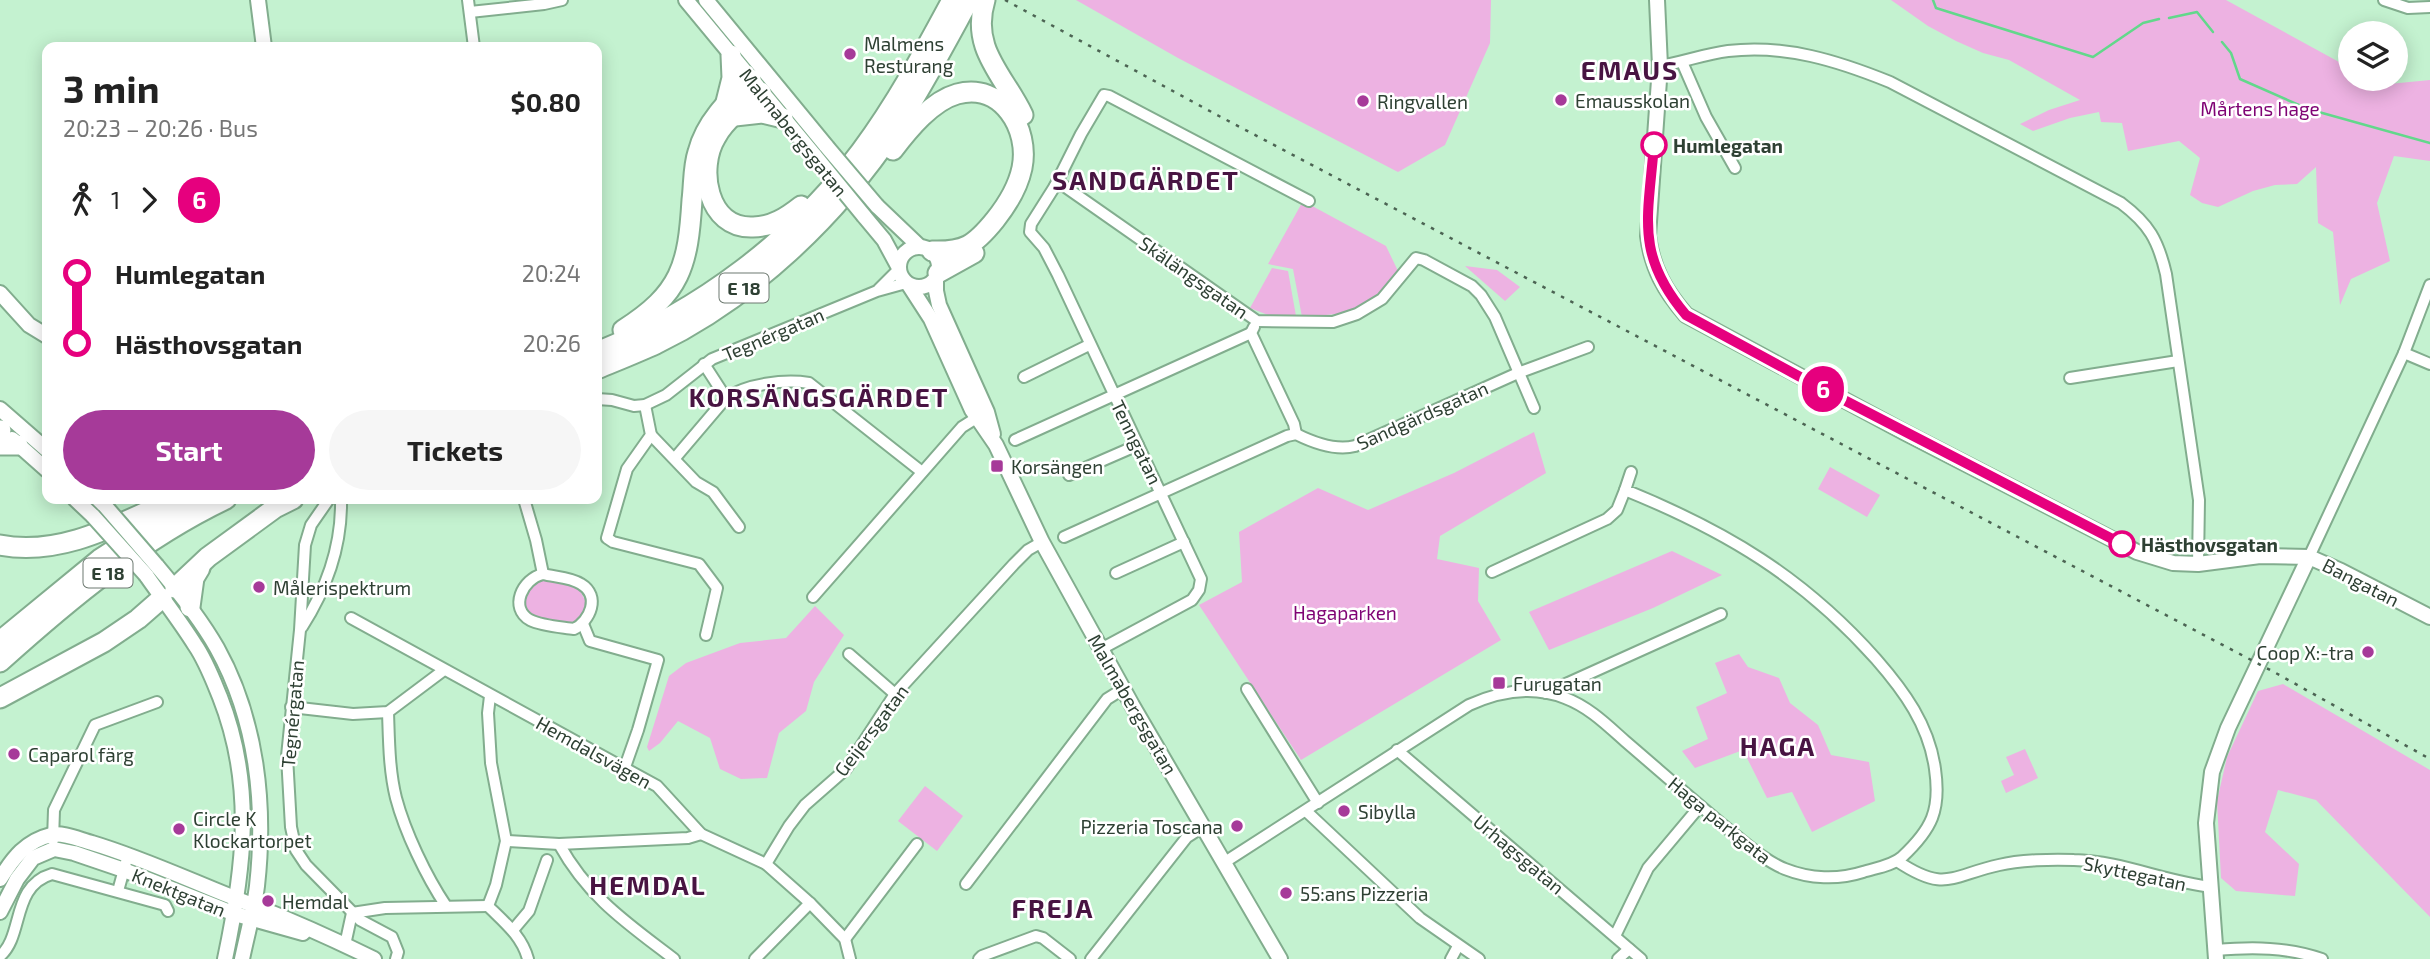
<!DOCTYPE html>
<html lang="en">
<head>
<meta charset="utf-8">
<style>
	:root { --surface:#fff; --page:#f6f6f6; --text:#222; --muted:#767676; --accent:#a63a99 }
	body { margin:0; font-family:"Exo 2",sans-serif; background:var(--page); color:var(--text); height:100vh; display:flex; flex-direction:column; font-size:26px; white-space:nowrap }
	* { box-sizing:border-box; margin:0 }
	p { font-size:23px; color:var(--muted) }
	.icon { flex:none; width:38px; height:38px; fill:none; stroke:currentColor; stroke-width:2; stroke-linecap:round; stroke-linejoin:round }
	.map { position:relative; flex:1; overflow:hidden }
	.sheet { position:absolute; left:42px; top:42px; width:560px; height:462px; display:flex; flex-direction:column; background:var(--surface); border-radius:14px; box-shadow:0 4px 18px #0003 }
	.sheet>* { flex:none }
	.badge { padding:0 14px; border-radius:23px; font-size:24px; line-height:46px }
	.fabs { position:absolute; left:2338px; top:21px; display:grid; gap:14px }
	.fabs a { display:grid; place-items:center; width:70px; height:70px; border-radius:50%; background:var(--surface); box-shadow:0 4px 18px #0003; font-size:35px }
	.map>.badge { position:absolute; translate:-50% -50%; box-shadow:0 0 0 4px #fff }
	.legs { display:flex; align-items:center; gap:10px; height:77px; padding:0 21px; font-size:23px }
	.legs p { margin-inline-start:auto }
	.head { display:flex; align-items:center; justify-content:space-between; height:119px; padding:0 21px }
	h1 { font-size:38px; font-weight:700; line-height:52px }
	.button { display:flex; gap:14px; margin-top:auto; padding:14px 21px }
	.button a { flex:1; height:80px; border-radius:42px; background:var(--accent); color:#fff; font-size:28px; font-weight:700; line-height:80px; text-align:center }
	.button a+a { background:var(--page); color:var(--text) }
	ul { padding:0 21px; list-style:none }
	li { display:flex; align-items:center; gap:24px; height:70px; font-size:26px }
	li i { display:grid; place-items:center; width:10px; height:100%; margin:0 9px; background:currentColor }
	li i::after { content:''; width:18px; height:18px; margin:-9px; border:5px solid; border-radius:50%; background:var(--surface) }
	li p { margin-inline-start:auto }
	li:first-child i { background:linear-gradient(#0000 50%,currentColor 0) }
	li:last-child i { background:linear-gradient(currentColor 50%,#0000 0) }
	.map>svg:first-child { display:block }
</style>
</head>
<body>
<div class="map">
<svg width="2430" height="959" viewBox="0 0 2430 959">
	<rect width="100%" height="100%" fill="#c4f2d0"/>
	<g fill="#edb2e2">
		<polygon points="1076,0 1491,0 1490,43 1445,145 1398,172 1178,58"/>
		<polygon points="1891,0 2226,0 2350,68 2350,79 2375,79 2389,84 2430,80 2430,161 2394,156 2377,203 2390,261 2351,279 2340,305 2333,232 2318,223 2316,167 2297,184 2275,185 2253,191 2218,207 2202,203 2190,195 2200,158 2179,141 2128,151 2122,123 2101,122 2099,112 2070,118 2033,131 2020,124 2049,110 2080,100 2009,60 1983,53 1956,41 1928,26"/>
		<polygon points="1303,201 1386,246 1398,271 1379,294 1349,313 1302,317 1293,269 1268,264"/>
		<polygon points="1465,266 1497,270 1520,287 1505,301"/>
		<polygon points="1272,268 1288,271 1296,316 1273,317 1250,308"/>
		<polygon points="1534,432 1546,473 1440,536 1437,559 1479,568 1478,601 1501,640 1301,760 1199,605 1242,582 1239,532 1318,488 1368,510 1454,473"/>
		<polygon points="1830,467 1880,495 1867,517 1818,489"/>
		<polygon points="1672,551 1722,575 1653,608 1549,650 1529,612"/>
		<polygon points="539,578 578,587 586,602 583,616 571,625 534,617 522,605 527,585"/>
		<polygon points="815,606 844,635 814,682 806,711 779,733 767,778 741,779 720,769 710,738 678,721 660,743 649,751 647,747 669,676 686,663 740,643 786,638"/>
		<polygon points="1739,654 1748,667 1779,678 1790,703 1818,725 1831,755 1869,762 1875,801 1812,832 1792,792 1767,798 1743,750 1695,768 1682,751 1708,739 1696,707 1727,693 1715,663"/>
		<polygon points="2283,684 2430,770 2430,917 2316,800 2278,790 2265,832 2299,864 2295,896 2236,891 2221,878 2217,801 2227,757 2258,691"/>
		<polygon points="2025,749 2038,778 2006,793 2001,781 2014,775 2006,757"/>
		<polygon points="925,786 963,816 937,851 898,821"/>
	</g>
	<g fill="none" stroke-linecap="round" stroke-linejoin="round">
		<g stroke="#62d88b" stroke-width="2.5">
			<polyline points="1933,0 1936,8 2093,57 2143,23 2159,19"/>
			<polyline points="2169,18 2197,12 2213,32"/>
			<polyline points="2222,42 2231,53 2240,79 2308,109 2430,143"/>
		</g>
		<defs>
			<g id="street">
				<polyline points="468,0 474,47"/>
				<polyline points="2384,0 2408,8 2430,7"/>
				<polyline points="470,12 544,4 562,0"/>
				<polyline points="1682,62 1706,117 1735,168"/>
				<path d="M1660,66C1683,62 1705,54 1728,51C1785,44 1838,61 1890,82L2121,203C2149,224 2158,240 2166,274L2199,500L2198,564"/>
				<polyline points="1055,186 1081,134 1104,95 1109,96 1309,201"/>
				<polyline points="879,289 898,270"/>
				<polyline points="1254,327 1251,333 1294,424 1296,434"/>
				<polyline points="2404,353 2430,364"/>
				<polyline points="704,364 726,398"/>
				<polyline points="1024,377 1089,345"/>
				<polyline points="2070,378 2178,361"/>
				<polyline points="597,399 612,400 634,406 645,405 666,395 712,359 877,291 906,283"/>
				<polyline points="645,405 651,435 627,469 607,538 613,542 699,564 717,588 706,635"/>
				<polyline points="651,435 696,482 713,492 739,527"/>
				<polyline points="1015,440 1251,333"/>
				<path d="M675,458L726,398C747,384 784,379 809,383L922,472"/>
				<polyline points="1069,475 1138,445"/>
				<polyline points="329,499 311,525 305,545 300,630 287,756 291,827 296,850 306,865 360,920 392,937 398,952 396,959"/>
				<polyline points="524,499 536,540 543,574"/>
				<path d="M1064,537L1287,436L1296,434C1314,443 1336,451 1355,446L1518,373L1588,347"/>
				<polyline points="2309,557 2404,353 2430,285"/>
				<polyline points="1492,572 1607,519 1617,510 1625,490"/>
				<polyline points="1116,573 1184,542"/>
				<path d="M543,574C554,577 571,577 581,584C601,596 590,621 574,629C561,627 542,626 530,620C509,608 522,579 543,574Z"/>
				<polyline points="813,597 962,427 981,415"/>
				<polyline points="351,618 657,786 701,834 766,864 810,903 845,939 850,959"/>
				<polyline points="583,624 590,641 658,660 638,730 625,767"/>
				<path d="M302,627C327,588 342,546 341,499"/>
				<polyline points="1101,649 1192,600 1199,590 1201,579 1058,275 1044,248 1030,232 1031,224 1055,186 1064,186 1257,321 1333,322 1357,314 1382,299 1416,258 1424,260 1472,286 1481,295 1495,317 1534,408"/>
				<polyline points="849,654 895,694"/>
				<polyline points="1247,689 1318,803"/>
				<polyline points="1546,693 1721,614"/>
				<polyline points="291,707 353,714 388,712 444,670"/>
				<path d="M388,712C389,740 389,770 396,798C405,832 426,876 446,906"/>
				<polyline points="1397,750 1641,959"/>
				<polyline points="1306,811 1420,918 1479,959"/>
				<polyline points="53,840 54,810 95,725 157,702"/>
				<polyline points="506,841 559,844 688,838 701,834"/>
				<path d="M559,844C589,898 627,923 674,959"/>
				<path d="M1897,861C1945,893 1950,876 1999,865C2020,860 2052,859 2074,860C2122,861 2165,882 2212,887"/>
				<path d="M1225,862L1469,705C1500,691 1532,685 1565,698C1589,707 1607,725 1625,741C1660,771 1694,801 1729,830C1747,844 1765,861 1785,869C1810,879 1838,880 1863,872C1875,868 1892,866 1902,857C1932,829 1941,810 1935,769C1929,725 1904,691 1876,659C1803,577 1726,531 1625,490L1631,472"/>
				<polyline points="766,864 789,826 805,805 846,769 895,694 1014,564 1028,550 1042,542"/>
				<polyline points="966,884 1107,699 1123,689"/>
				<polyline points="118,891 128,855"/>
				<polyline points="488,906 496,885 506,841 491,763 488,713 490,696"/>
				<path d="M488,906C504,922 522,936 528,959"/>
				<polyline points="352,913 385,908 488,906"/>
				<polyline points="513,930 529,911 547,860"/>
				<polyline points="1615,936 1648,868 1700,806"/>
				<polyline points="845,939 917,844"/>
				<polyline points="345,945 352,913"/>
				<path d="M2216,950C2253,947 2287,947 2322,959"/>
				<path d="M0,956C24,936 11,886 52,874L165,905L168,911"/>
				<polyline points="755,959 810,903"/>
				<polyline points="979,959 982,956 1036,936 1043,938 1070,959"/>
				<polyline points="1091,959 1187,837 1204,826"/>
				<polyline points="1451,959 1458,946"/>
				<polyline points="1618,959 1629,949"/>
			</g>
			<g id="secondary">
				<polyline points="258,0 264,47"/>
				<polyline points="686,0 815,156"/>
				<polyline points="706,0 827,147"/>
				<path d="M1657,0L1660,66L1648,236C1652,268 1665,291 1686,315L1904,432L2137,552L2173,563L2198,564L2260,556L2309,557L2341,571L2430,617"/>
				<polyline points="877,206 920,247"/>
				<polyline points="864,216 884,240 898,266"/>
				<circle cx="919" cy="267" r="20"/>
				<polyline points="936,278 936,291 939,305 987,412 993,434"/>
				<polyline points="909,285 931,319 972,410 996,445 1042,542 1132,705 1280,959"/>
				<polyline points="0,293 29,325 47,336"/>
				<polyline points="0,409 47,450"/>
				<polyline points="12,439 47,470"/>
				<polyline points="75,499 93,516"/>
				<polyline points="98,499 106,507"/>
				<path d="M157,566C179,592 200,618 217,648C257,720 266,805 257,886C254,910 247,935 242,959"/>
				<path d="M146,575C162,598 180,621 195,645C206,661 213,680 220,697C255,786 244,869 225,959"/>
				<path d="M0,879C13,858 26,841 51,835C63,832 80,840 92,843C142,858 189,880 237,899C284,917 329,937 374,959"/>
				<polyline points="0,912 17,879 33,858 54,849 74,853 124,870 235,914 303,933"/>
				<polyline points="2216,959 2206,823 2212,772 2228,728 2309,557"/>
			</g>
			<g id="highway">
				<path d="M985,0C970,49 1004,75 1023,115"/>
				<path d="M761,92C747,103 725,120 716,137C697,168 707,229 753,227C772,227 787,217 801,206"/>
				<polyline points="726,102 732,78 731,55"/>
				<polyline points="735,116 762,113 783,118"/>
				<path d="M893,150C909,129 932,101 957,94C1002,82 1030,129 1022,168C1018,187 1007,205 995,220C974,246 964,252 932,251"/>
				<polyline points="938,273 974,253"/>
				<path d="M623,330C681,293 688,266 692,200C694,184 693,167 698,152C706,121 729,100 751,79"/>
				<path d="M597,352C701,310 794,240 861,151C896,104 924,52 952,0"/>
				<path d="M597,369C616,361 636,353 656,344C752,297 835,218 895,129C922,88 945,44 969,0"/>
				<polyline points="0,431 1,430"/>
				<polyline points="0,445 18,445"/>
				<path d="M0,545C59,557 117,525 170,501"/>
				<polyline points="175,588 208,557 275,508 293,499"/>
				<polyline points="190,607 194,578 200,568"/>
				<polyline points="0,641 100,559 193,499"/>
				<path d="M0,662C69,600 142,539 226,499"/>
				<polyline points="0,698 104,642 138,619 162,598"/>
			</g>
		</defs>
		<use href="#street" stroke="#82ad8e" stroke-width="14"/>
		<use href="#secondary" stroke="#82ad8e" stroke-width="18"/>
		<use href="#highway" stroke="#82ad8e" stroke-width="23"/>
		<use href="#street" stroke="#fff" stroke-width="10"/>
		<use href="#secondary" stroke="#fff" stroke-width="14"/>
		<use href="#highway" stroke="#fff" stroke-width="19"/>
		<polyline stroke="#4c6453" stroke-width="2.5" stroke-dasharray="3.5 7" stroke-linecap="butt" points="1005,0 1219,116 2274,672 2430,759"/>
		<defs>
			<g id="secondary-bridge">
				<polyline points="827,147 877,206"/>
				<polyline points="815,156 864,216"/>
				<polyline points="106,507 157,566"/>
				<polyline points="93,516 146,575"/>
			</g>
		</defs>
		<use href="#secondary-bridge" stroke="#82ad8e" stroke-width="18" stroke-linecap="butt"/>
		<use href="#secondary-bridge" stroke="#fff" stroke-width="14"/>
	</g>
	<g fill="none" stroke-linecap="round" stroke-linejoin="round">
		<defs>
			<path id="line-1" d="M1654,145C1648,218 1635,255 1686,315L1815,385L2122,544"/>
		</defs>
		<use href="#line-1" stroke="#fff" stroke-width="16"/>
		<use href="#line-1" stroke="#e6007e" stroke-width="10"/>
	</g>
	<g fill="#a63a99" stroke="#fff" stroke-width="2.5">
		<circle cx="850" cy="54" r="7"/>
		<circle cx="1561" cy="100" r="7"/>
		<circle cx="1363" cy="101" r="7"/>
		<rect x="990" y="459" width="14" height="14" rx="3.5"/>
		<circle cx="259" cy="587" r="7"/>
		<circle cx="2368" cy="652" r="7"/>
		<rect x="1492" y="676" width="14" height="14" rx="3.5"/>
		<circle cx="14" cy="754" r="7"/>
		<circle cx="1344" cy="811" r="7"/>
		<circle cx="1237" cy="826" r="7"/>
		<circle cx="179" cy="829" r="7"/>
		<circle cx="1286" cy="893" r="7"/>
		<circle cx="268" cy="901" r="7"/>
	</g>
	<g fill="#fff" stroke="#e6007e" stroke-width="3.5">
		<circle cx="1654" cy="145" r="12"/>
		<circle cx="2122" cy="544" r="12"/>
	</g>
	<g text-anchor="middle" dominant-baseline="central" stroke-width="5" stroke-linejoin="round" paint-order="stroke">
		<g fill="#fff" stroke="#6d7970" stroke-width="2">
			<rect x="719.5" y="273.5" width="49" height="29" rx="5"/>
			<rect x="83.5" y="558.5" width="49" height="29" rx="5"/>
		</g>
		<g font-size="18" font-weight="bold" fill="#2e4033">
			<text x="744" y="288">E 18</text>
			<text x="108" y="573">E 18</text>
		</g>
		<g font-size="19" fill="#2e4033" stroke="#fff" text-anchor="start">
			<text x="864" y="43">Malmens<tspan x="864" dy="22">Resturang</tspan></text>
			<text x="1575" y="100">Emausskolan</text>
			<text x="1377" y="101">Ringvallen</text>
			<text x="1011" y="466">Korsängen</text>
			<text x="273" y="587">Målerispektrum</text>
			<text x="2354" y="652" text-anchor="end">Coop X:-tra</text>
			<text x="1513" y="683">Furugatan</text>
			<text x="28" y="754">Caparol färg</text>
			<text x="1358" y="811">Sibylla</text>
			<text x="193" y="818">Circle K<tspan x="193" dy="22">Klockartorpet</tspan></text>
			<text x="1223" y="826" text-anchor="end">Pizzeria Toscana</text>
			<text x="1300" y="893">55:ans Pizzeria</text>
			<text x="282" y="901">Hemdal</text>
		</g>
		<g font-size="19" fill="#7f0374" stroke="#fff">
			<text x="2260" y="108">Mårtens hage</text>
			<text x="1345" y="612">Hagaparken</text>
		</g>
		<g font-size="19" fill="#2e4033" stroke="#fff">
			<text transform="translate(794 132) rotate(51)">Malmabergsgatan</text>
			<text transform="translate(1194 277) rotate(35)">Skälängsgatan</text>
			<text transform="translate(773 334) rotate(-23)">Tegnérgatan</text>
			<text transform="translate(1422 415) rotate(-24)">Sandgärdsgatan</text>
			<text transform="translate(1137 442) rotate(64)">Tenngatan</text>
			<text transform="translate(2361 582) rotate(27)">Bangatan</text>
			<text transform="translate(1133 704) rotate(60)">Malmabergsgatan</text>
			<text transform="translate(292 714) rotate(-85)">Tegnérgatan</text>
			<text transform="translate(871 730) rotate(-53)">Geijersgatan</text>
			<text transform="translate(594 752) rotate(29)">Hemdalsvägen</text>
			<text transform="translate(1720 820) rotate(39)">Haga parkgata</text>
			<text transform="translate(1519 854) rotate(40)">Urhagsgatan</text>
			<text transform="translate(2135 873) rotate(12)">Skyttegatan</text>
			<text transform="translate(179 892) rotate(22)">Knektgatan</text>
		</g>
		<g font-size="19" font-weight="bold" fill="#2e4033" stroke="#fff" text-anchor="start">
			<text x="1673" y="145">Humlegatan</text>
			<text x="2141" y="544">Hästhovsgatan</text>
		</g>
		<g font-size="26" font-weight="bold" letter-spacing="2" fill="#481442" stroke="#fff">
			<text x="1630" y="69">EMAUS</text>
			<text x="1146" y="179">SANDGÄRDET</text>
			<text x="819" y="396">KORSÄNGSGÄRDET</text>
			<text x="1778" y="745">HAGA</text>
			<text x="648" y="884">HEMDAL</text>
			<text x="1053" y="907">FREJA</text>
		</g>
	</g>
</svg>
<div class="fabs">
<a><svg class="icon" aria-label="layers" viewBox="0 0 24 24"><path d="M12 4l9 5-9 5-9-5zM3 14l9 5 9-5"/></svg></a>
</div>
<b class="badge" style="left:1823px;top:389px;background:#e6007e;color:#fff">6</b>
<section class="sheet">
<div class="head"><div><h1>3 min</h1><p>20:23 – 20:26 · Bus</p></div><b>$0.80</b></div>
<div class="legs"><svg class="icon" aria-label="walk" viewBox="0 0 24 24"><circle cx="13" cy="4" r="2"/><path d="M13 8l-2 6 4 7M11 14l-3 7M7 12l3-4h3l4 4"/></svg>1<svg class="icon" aria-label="forward" viewBox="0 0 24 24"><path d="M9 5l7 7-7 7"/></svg><b class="badge" style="background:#e6007e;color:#fff">6</b></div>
<ul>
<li><i style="color:#e6007e"></i><b>Humlegatan</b><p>20:24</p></li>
<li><i style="color:#e6007e"></i><b>Hästhovsgatan</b><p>20:26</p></li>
</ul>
<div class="button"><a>Start</a><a>Tickets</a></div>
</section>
</div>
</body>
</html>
